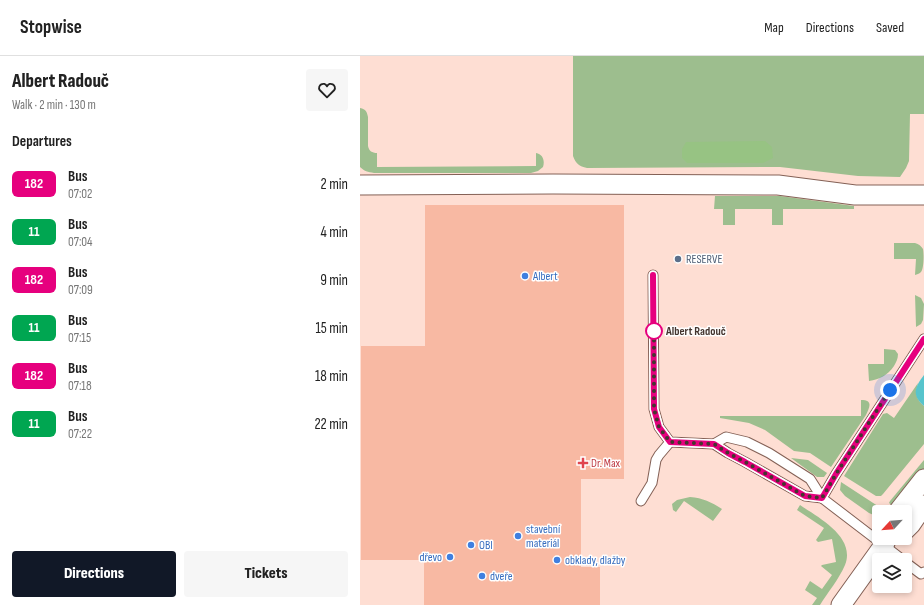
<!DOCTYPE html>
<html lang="en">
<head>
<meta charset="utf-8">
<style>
	:root { --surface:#fff; --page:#f6f6f6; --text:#222; --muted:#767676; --line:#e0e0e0; --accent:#111827 }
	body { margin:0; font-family:"Sofia Sans Condensed",sans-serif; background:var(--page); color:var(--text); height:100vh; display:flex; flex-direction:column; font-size:15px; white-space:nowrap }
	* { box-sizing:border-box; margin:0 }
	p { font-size:13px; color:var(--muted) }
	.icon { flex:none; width:22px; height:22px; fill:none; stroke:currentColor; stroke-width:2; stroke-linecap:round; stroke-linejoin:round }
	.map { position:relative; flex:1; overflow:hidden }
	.side { display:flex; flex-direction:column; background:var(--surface); width:360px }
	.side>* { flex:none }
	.badge { padding:0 8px; border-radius:6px; font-size:14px; line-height:26px }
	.needle { width:26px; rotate:244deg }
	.fabs { position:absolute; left:512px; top:449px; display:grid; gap:8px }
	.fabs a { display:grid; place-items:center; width:40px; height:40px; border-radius:4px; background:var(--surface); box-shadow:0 2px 6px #0003; font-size:20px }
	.you { position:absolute; width:20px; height:20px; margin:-10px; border:3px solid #fff; border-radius:50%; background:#1a73e8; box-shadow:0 0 0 6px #1a73e833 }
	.map>.badge { position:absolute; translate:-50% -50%; box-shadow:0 0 0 2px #fff }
	h2 { padding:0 12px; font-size:15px; line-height:36px }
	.round { display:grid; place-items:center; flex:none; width:42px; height:42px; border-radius:4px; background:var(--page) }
	.headline { display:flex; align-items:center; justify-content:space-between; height:68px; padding:0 12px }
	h1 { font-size:19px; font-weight:800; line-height:30px }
	.primary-button { display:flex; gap:8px; margin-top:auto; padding:8px 12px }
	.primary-button a { flex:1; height:46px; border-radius:4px; background:var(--accent); color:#fff; font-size:16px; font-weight:800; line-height:46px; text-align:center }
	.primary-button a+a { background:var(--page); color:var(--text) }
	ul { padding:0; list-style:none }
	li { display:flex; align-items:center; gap:12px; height:48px; padding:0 12px }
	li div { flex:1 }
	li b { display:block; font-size:15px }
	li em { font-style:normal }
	li .badge { min-width:44px; font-weight:700; text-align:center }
	header { display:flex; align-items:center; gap:24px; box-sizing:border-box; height:56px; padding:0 20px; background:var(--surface); border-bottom:1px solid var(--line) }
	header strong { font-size:19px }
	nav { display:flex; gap:22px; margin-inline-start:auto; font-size:14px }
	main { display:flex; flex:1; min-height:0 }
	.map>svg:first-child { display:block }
</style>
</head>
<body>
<header>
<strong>Stopwise</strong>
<nav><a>Map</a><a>Directions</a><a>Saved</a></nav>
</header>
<main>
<section class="side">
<div class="headline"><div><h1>Albert Radouč</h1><p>Walk · 2 min · 130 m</p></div><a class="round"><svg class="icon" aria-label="heart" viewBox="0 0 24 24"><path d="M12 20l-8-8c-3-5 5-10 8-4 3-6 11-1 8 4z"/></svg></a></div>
<h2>Departures</h2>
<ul>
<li><span class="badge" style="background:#e6007e;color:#fff">182</span><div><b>Bus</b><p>07:02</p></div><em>2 min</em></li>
<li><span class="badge" style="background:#00a651;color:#fff">11</span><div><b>Bus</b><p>07:04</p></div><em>4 min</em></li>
<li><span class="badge" style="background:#e6007e;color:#fff">182</span><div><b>Bus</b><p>07:09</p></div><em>9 min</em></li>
<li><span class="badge" style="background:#00a651;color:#fff">11</span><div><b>Bus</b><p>07:15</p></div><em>15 min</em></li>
<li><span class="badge" style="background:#e6007e;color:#fff">182</span><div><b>Bus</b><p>07:18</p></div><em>18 min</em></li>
<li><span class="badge" style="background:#00a651;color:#fff">11</span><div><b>Bus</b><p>07:22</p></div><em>22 min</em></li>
</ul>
<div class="primary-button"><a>Directions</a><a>Tickets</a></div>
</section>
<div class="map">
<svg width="564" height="549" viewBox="0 0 564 549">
	<rect width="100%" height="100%" fill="#feded3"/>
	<g fill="#9dbe8e">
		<path d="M213,0H564V58H550L549,105L546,112L540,121L498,120L420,111L227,112C219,110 216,108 213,100Z"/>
		<path d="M0,52C6,53 7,56 8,61V90C9,95 12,97 17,97V111L176,110V97C183,98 185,105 183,111L178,115L171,117H14C8,116 4,115 0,111Z"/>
		<polygon points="355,140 420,140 494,150 494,153 423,153 423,169 412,169 412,153 375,153 375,169 363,169 363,153 354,153"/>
		<path d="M534,187H555C559,188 561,190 563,193C564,198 564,212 561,216C559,218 557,218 555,219L556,203H534Z"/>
		<polygon points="555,239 561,242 564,248 563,264 561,268 556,271"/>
		<path d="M524,293L535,294L538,298C538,303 536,306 534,310C527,320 520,323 509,325L508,308H524Z"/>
		<path d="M558,327C555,338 556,343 564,350V388L523,438L521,440H516L484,420L523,358L527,357L534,362Z"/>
		<path d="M501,344C514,344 509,352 506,359L471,411L450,397L434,395L405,374L389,367L360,362V360H501Z"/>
		<polygon points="431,402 448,404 467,417 464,421 457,421"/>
		<polygon points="564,404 564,414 534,451 529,447 530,445"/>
		<polygon points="481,426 527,456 519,456 519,461 518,461 509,457 485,440 480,434"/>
		<path d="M330,441C343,442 351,446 362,453L353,465L324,445L316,456L313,454L312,448L317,444Z"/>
		<path d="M440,449C459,462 496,481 485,509C479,523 468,536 460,549H452L457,542L445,534L450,525L462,533L472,519L461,510L462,509L476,506L472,483L458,486L456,484L464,472L437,454Z"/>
	</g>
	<polygon fill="#97c383" points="405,85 412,91 413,102 403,107 327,107 322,102 322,93 326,86"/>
	<path fill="#57c4cc" d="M564,319V350C551,339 555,331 564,319Z"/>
	<polygon fill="#f8b9a3" points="65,149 264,149 264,423 221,423 221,511 240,511 240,549 64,549 64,504 1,504 1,290 65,290"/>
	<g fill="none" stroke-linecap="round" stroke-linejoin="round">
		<defs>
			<g id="lane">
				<polyline points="293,219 294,353 299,371 310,386 354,388 368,397 385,406 445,440 462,442"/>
				<polyline points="354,388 366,381 387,386 409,397 450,423 462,442 543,504"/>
				<polyline points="462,442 476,418 564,283"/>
				<polyline points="281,445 292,427 296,404 299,399 310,386"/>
				<polyline points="545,506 561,518 564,516"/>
			</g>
			<g id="street">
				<polyline points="0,129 193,128 418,129 495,139 564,139"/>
				<polyline points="538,456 564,423"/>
				<polyline points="545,474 551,468 564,449"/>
				<polyline points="481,549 524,489 527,482"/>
			</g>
		</defs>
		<use href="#lane" stroke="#846156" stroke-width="11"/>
		<use href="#street" stroke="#846156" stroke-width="21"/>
		<use href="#lane" stroke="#fff" stroke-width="9"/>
		<use href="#street" stroke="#fff" stroke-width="19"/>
	</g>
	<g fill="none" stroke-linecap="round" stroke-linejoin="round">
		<defs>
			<polyline id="line" points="293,219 294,353 299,371 310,386 354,388 368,397 385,406 445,440 462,442 476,418 564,283"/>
		</defs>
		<use href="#line" stroke="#fff" stroke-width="9"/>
		<use href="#line" stroke="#e6007e" stroke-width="6"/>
		<polyline stroke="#44352f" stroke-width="4" stroke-dasharray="0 7.2" points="294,275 294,269 294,353 299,371 310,386 354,388 368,397 385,406 445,440 462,442 476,418 530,334"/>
	</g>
	<circle fill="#5c6f8a" stroke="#fff" stroke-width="1.5" cx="318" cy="203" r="4"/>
	<g fill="#3f7fe0" stroke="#fff" stroke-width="1.5">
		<circle cx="165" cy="220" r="4"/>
		<circle cx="158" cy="480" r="4"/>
		<circle cx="111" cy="489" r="4"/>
		<circle cx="90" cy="501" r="4"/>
		<circle cx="197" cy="504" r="4"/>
		<circle cx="122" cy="520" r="4"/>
	</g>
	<circle fill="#fff" stroke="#e6007e" stroke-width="2" cx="294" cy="275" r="8"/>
	<path fill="#e0444e" stroke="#fff" stroke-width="1.5" d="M221 401h4v4h4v4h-4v4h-4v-4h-4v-4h4z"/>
	<g text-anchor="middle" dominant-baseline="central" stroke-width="3" stroke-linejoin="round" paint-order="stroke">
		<g font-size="12" fill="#4e5e75" stroke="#fff" text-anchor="start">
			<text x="326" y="203">RESERVE</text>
		</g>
		<g font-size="12" fill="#366cbe" stroke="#fff" text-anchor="start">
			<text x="173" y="220">Albert</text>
			<text x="166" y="473">stavební<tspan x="166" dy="14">materiál</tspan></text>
			<text x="119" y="489">OBI</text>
			<text x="82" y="501" text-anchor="end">dřevo</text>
			<text x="205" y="504">obklady, dlažby</text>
			<text x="130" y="520">dveře</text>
		</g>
		<g font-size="12" font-weight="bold" fill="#44352f" stroke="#fff" text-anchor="start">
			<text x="306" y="275">Albert Radouč</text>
		</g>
		<g font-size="12" fill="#be3a42" stroke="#fff" text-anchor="start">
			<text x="231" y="407">Dr. Max</text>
		</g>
	</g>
</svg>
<div class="fabs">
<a><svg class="needle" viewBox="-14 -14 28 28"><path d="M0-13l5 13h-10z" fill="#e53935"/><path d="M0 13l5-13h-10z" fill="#767676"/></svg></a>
<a><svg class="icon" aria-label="layers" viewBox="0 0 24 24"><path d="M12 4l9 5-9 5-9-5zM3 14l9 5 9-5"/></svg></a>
</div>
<div class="you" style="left:530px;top:334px"></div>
</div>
</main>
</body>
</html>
